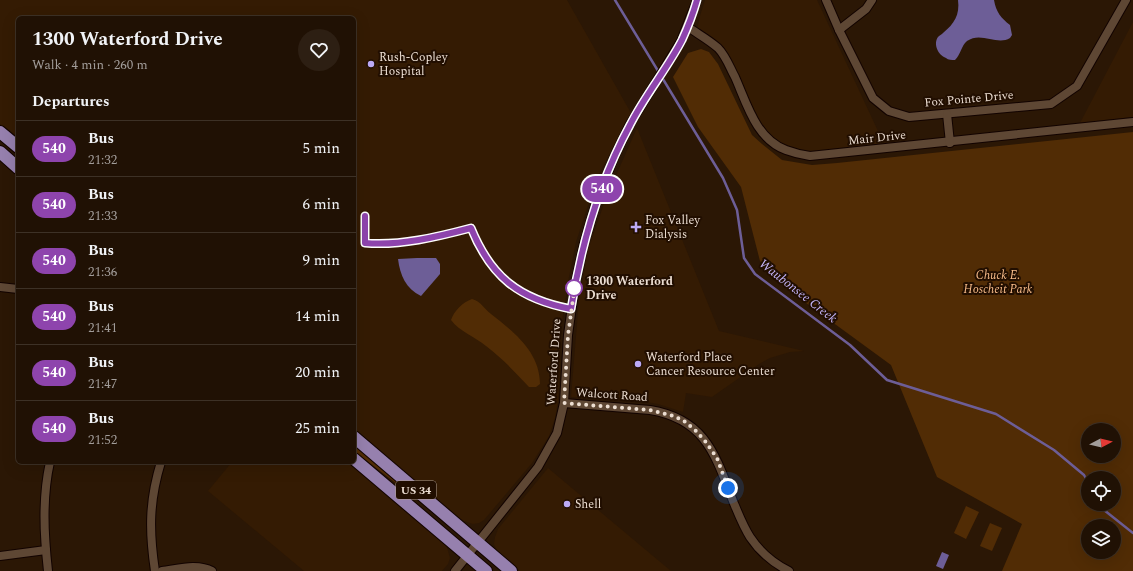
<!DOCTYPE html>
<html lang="en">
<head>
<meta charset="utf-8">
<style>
	:root { --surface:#201104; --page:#2d1f13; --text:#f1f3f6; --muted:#a29d9a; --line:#3d3126 }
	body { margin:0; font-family:Spectral,serif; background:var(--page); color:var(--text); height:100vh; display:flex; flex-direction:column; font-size:15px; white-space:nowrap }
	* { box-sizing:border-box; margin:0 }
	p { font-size:13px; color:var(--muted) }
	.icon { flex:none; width:22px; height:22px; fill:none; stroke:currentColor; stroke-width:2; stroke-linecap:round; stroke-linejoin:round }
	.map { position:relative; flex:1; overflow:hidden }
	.details { position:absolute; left:16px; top:16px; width:340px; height:448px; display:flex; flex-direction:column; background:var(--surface); border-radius:6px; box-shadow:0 4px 16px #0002,0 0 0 1px var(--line) }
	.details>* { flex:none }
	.badge { padding:0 8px; border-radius:13px; font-size:14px; line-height:26px }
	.needle { width:26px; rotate:83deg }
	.buttons { position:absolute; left:1081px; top:423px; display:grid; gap:8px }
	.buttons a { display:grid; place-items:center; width:40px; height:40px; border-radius:50%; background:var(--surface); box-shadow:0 4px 16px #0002,0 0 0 1px var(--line); font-size:20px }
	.you { position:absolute; width:20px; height:20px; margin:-10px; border:3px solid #fff; border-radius:50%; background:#1a73e8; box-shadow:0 0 0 6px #1a73e833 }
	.map>.badge { position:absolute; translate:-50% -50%; box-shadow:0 0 0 2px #fff }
	h2 { padding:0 16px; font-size:15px; line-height:36px }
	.round { display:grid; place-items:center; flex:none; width:42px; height:42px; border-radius:21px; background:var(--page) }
	.overview { display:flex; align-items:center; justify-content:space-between; height:68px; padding:0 16px }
	h1 { font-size:19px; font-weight:700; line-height:30px }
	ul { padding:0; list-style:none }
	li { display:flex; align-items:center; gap:12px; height:56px; padding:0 16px; border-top:1px solid var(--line) }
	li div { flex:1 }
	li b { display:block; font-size:15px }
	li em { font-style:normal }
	li .badge { min-width:44px; font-weight:700; text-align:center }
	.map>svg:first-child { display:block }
</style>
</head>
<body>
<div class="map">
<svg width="1133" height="571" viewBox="0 0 1133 571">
	<rect width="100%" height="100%" fill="#2b1705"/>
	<g fill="#341b03">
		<polygon points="0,0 567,0 631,113 597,178 576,242 569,277 561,328 558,400 555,418 549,436 532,463 484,520 479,523 473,524 464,521 446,509 354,430 354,18 18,18 18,139 0,124"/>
		<polygon points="705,0 817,0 884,144 843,151 815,153 789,148 774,141 760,130 728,60 696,33 700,16"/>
		<polygon points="1133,22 1133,117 1080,123"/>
		<polygon points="637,128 719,331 804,351 790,352 770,358 759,364 712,397 686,393 683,412 658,404 641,401 571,397 579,299 588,250 606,198"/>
		<polygon points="232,462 350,462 446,544 450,558 448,564 442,571 304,571 208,491"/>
		<polygon points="548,468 671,571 520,571 497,551 494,544 495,537 498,529"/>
	</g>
	<g fill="#512c05" fill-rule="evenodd">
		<path d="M701,49L709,52L718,64L752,135L762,144L782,160L812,165L837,163L1133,132V571H1002L1022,524L937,477L891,365L787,289L760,261L741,187L698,127L673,77L688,53ZM1088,430H1114V456H1088ZM1088,478H1114V504H1088ZM1088,526H1114V552H1088Z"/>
		<path d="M472,299C482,302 483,308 491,314C514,332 540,352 540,384L536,387H529C516,373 502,358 486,346C474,336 460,332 451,320C454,311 463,302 472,299Z"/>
		<polygon points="354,444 414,495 414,497 354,451"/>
		<polygon points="966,506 979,512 966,539 954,533"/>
		<polygon points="990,523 1002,528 992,551 980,546"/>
	</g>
	<g fill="#6d5e97">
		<path d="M958,0H994C996,12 1001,18 1010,25L1012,35L1010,38C997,46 981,31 967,41C961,46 961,54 955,60C952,60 948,60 946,58C938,55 933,44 938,37C939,36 942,34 943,33C954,24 960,15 958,0Z"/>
		<path d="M417,258H436L440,264V274L421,296C406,289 400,275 398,259Z"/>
		<polygon points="942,552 949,555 943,569 936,566"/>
	</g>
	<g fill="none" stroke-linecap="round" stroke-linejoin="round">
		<g stroke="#6d5e97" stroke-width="2.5">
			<polyline points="615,0 723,178 737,210 744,258 755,274 850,345 887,380 996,414 1054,450 1084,475 1088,482"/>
			<polyline points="1101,504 1104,510 1133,533"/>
		</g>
		<defs>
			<g id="street">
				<polyline points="826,0 839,30 873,98 889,111 909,117 1051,104 1077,86 1126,0"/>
				<path d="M688,27C698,34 709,40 718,48C726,56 730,68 735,77C747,104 756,139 786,150C794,153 803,155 810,156L1133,122"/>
				<polyline points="839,30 866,9 872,0"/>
				<polyline points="947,114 950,143"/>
				<polyline points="0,287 18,289"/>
				<path d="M564,403L650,410C705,419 715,454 733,501C738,513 743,526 750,537C760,552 773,563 789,571"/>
				<polyline points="0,556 46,550"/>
				<path d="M48,571C44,535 42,498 50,462"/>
				<path d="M155,571C149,531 149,501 161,462"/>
				<path d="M162,571C178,569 197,563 212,571"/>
				<polyline points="455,571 538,467 557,433 564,403 568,335 575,285 584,243 596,203 615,155 630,124 681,41 697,0"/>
			</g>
			<g id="primary">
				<polyline points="0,132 18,147"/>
				<polyline points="0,152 18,168"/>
				<polyline points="354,437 511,571"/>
				<polyline points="354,459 486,571"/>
			</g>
		</defs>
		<use href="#street" stroke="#120300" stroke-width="10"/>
		<use href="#primary" stroke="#120300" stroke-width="14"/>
		<use href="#street" stroke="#5e4734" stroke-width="8"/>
		<use href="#primary" stroke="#9680ae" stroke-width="12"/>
	</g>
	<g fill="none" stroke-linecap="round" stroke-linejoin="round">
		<defs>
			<path id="line" d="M365,216V243C400,246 437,237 471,228C491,277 519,299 571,309C581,245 599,182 630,125C645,95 667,69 682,40C688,27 693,14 697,0"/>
		</defs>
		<use href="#line" stroke="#fff" stroke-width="9"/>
		<use href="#line" stroke="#8e44ad" stroke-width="6"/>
		<polyline stroke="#ecded2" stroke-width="4" stroke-dasharray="0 7.2" points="574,288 575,285 568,335 564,403 650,410 674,416 684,421 695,430 705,441 717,458 728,488"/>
	</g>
	<g fill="#bcaaf6" stroke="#210e00" stroke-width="1.5">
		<circle cx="371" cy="64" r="4"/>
		<path d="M634 221h4v4h4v4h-4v4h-4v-4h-4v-4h4z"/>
		<circle cx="638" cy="364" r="4"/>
		<circle cx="567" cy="504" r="4"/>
	</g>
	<circle fill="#fff" stroke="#8e44ad" stroke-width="2" cx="574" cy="288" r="8"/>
	<g text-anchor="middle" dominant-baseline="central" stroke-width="4" stroke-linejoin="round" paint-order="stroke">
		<rect fill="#210e00" stroke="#afa093" stroke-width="1" x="396" y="481" width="40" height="18" rx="3"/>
		<g font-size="11" font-weight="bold" fill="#ecded2">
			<text x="416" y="490">US 34</text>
		</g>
		<g font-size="12" fill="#ecded2" stroke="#210e00" text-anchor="start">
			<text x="379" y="57">Rush-Copley<tspan x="379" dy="14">Hospital</tspan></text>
			<text x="645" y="220">Fox Valley<tspan x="645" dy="14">Dialysis</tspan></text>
			<text x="646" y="357">Waterford Place<tspan x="646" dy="14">Cancer Resource Center</tspan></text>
			<text x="575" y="504">Shell</text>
		</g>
		<g font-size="12" fill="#ecded2" stroke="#210e00">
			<text transform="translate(969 99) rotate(-5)">Fox Pointe Drive</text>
			<text transform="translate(877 138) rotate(-6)">Mair Drive</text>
			<text transform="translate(554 362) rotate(-86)">Waterford Drive</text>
			<text transform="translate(612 395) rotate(4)">Walcott Road</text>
		</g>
		<g font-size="12" font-style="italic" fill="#f7bb88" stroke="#210e00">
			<text x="998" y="275">Chuck E.<tspan x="998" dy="14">Hoscheit Park</tspan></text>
		</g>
		<g font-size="12" font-weight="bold" fill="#ecded2" stroke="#210e00" text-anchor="start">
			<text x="586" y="281">1300 Waterford<tspan x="586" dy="14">Drive</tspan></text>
		</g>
		<g font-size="13" font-style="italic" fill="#c5b5f9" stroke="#210e00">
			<text transform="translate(798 291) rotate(38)">Waubonsee Creek</text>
		</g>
	</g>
</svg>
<div class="buttons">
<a><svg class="needle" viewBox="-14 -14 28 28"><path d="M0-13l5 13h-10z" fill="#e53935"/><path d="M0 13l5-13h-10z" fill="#a29d9a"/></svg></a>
<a><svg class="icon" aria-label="locate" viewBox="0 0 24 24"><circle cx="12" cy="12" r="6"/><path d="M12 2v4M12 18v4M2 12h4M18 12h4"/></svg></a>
<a><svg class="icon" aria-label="layers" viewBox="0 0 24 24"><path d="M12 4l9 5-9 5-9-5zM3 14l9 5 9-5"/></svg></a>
</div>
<div class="you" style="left:728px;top:488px"></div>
<b class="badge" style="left:602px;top:189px;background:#8e44ad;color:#fff">540</b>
<section class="details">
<div class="overview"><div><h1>1300 Waterford Drive</h1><p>Walk · 4 min · 260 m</p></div><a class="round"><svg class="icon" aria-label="heart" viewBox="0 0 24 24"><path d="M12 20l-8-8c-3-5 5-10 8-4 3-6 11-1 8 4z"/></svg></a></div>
<h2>Departures</h2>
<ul>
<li><span class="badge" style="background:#8e44ad;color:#fff">540</span><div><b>Bus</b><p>21:32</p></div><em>5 min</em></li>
<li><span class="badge" style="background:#8e44ad;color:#fff">540</span><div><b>Bus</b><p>21:33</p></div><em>6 min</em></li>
<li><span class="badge" style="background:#8e44ad;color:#fff">540</span><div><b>Bus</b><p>21:36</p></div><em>9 min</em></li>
<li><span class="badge" style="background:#8e44ad;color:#fff">540</span><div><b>Bus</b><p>21:41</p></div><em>14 min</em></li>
<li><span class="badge" style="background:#8e44ad;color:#fff">540</span><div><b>Bus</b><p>21:47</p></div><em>20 min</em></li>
<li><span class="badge" style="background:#8e44ad;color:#fff">540</span><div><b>Bus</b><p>21:52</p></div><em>25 min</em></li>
</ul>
</section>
</div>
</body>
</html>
